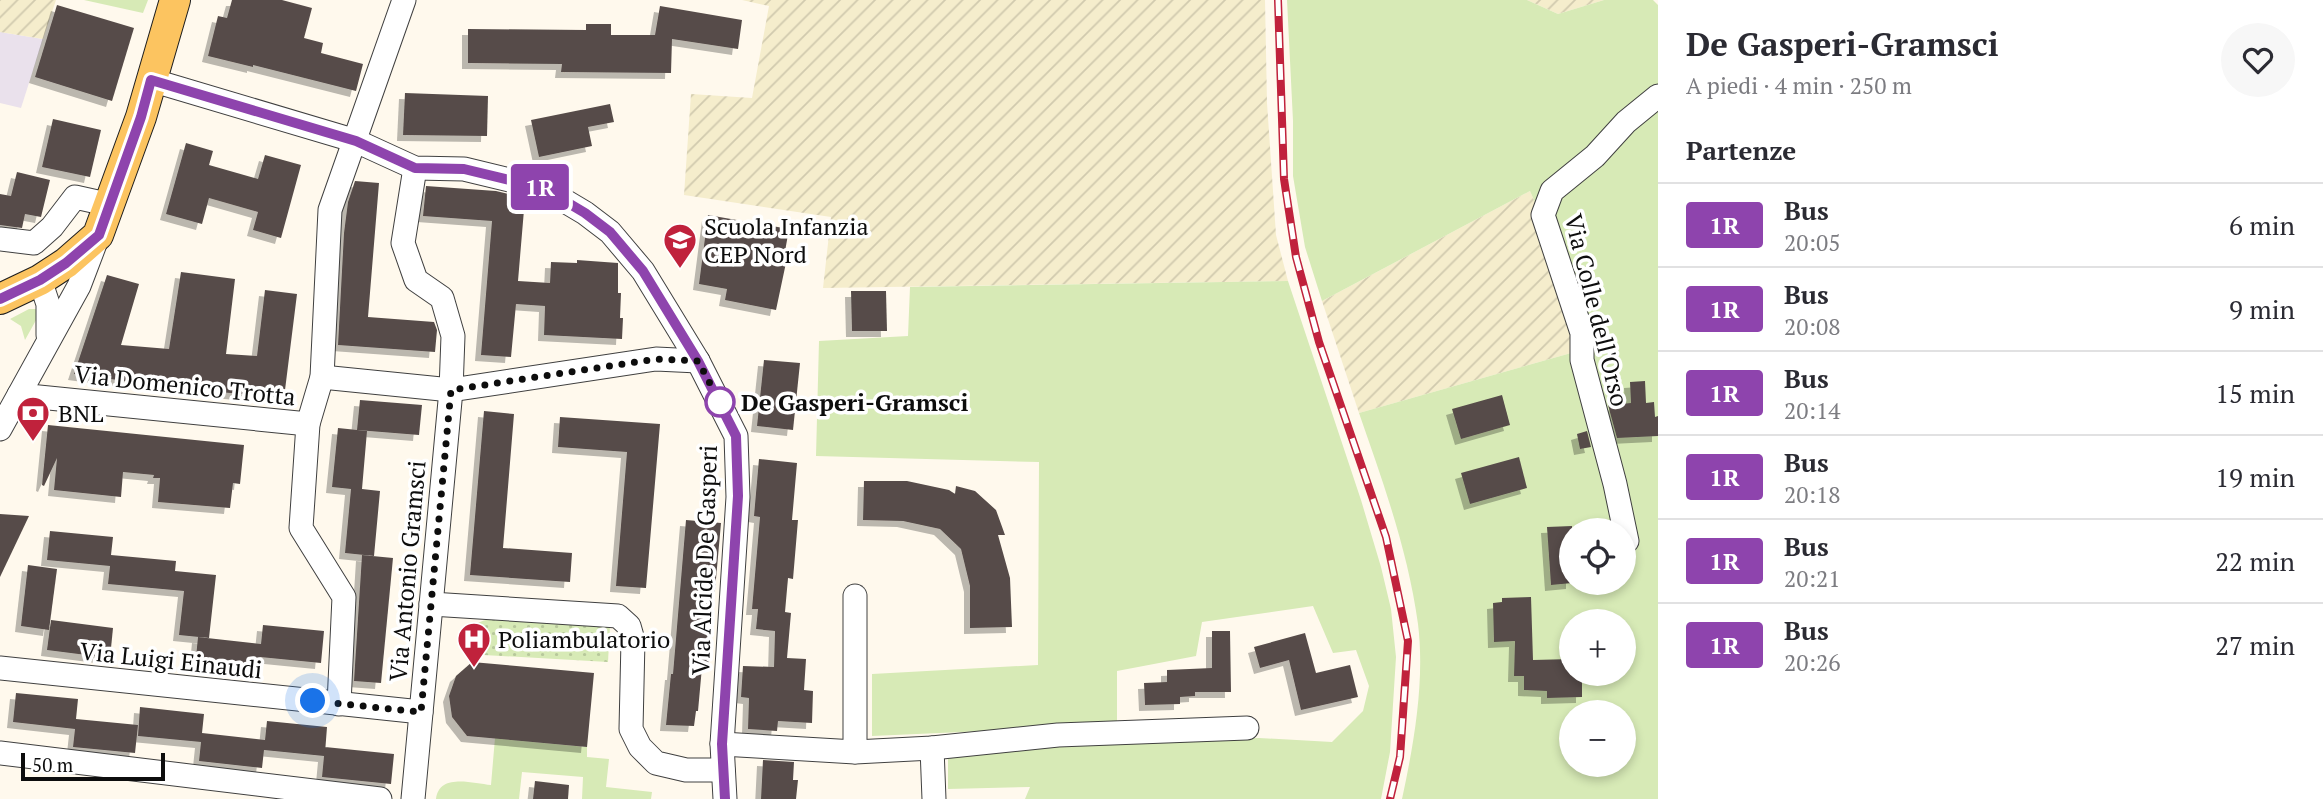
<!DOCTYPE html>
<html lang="it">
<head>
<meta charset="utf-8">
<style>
	:root { --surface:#fff; --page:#f7f7f7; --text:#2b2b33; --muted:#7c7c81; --line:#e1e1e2 }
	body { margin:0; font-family:"PT Serif",serif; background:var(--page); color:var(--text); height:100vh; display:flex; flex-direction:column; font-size:26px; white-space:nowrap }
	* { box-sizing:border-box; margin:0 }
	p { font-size:23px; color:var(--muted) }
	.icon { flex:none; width:38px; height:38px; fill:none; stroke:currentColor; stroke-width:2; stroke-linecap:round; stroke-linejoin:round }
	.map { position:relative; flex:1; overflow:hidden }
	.sheet { display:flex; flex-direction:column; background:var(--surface); width:665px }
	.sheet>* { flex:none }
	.badge { padding:0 14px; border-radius:5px; font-size:24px; line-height:46px }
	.controls { position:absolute; left:1559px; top:518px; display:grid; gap:14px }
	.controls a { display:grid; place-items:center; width:77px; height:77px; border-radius:50%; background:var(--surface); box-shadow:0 4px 10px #0003; font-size:35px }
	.scale { position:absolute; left:21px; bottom:18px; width:144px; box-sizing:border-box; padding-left:7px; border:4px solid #0d0d0d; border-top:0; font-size:19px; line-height:24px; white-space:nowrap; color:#0d0d0d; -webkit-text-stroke:5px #fff; paint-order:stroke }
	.you { position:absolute; width:35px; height:35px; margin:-18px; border:5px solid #fff; border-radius:50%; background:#1a73e8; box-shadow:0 0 0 10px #1a73e833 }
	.map>.badge { position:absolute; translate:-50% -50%; box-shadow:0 0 0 4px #fff }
	h2 { padding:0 28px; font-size:26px; line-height:63px }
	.round { display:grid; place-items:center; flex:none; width:74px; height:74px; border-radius:37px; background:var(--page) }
	.overview { display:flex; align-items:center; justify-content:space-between; height:119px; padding:0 28px }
	h1 { font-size:33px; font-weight:700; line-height:52px }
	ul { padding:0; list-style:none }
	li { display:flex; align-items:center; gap:21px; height:84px; padding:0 28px; border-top:2px solid var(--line) }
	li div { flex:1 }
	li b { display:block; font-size:26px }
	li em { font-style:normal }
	li .badge { min-width:77px; font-weight:700; text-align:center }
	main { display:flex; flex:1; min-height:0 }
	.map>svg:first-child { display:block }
</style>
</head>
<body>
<main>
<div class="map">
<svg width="1658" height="799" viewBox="0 0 1658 799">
	<defs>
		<pattern id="farmland-furrows" width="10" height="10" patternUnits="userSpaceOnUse" patternTransform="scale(1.75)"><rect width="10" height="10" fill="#f5edcc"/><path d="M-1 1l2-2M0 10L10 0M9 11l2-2" fill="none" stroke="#d1caae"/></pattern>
		<pattern id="park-dots" width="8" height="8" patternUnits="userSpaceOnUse" patternTransform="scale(1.75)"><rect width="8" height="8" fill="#d7eab6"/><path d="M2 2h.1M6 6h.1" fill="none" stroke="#b7c89b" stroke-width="1.8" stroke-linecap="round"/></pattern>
		<filter id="shadow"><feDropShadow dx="-6" dy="6" stdDeviation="0" flood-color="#0004"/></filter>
	</defs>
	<rect width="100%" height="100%" fill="#fff9ed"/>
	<polygon fill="#eae1ec" points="0,32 43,39 21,108 0,103"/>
	<g fill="url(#farmland-furrows)">
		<polygon points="0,0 56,0 43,39 0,32"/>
		<polygon points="742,0 1265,0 1267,103 1276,235 1288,281 823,288 831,217 684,195 691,94 752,98 769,6"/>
		<polygon points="1527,0 1604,0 1558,14"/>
		<polygon points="1530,191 1577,296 1589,348 1359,413 1322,301"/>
	</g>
	<g fill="#d7eab6" fill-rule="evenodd">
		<polygon points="84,0 148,0 143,13"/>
		<path d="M1287,0H1527L1558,14L1604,0H1653L1658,5V799H1402C1414,743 1425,681 1418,624C1408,551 1383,482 1359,413L1589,348L1580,303L1530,191L1322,301L1305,247L1293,176V121ZM1572,530H1624V583H1572ZM1572,621H1624V674H1572ZM1572,712H1624V765H1572Z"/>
		<polygon points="1288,281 1361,500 1381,567 1391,609 1396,657 1390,752 1381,799 1025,799 1030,787 948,789 948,758 1044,744 1259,738 1332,742 1363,711 1369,686 1356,650 1333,653 1313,606 1202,622 1196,656 1117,671 1117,725 872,736 872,674 1038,665 1039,462 816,456 819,341 908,336 910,287"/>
		<polygon points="29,309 36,309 40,313 25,340 21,326 10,319"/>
		<path d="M495,738L587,747V757L609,759L606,787L652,792L651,799H582L583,777L522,772L519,799H436C439,773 472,783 491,785Z"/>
	</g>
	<path fill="url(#park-dots)" d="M491,619L610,626L608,662L466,654C467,635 469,622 491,619Z"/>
	<g fill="#564c49" filter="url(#shadow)">
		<polygon points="232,0 282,0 312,8 304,38 323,43 321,53 363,64 356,91 253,65 253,67 208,56 218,16 227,18"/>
		<polygon points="57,5 134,28 112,101 35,77"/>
		<polygon points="660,6 742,20 738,49 672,39 671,73 561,72 562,64 468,63 468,29 586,30 586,24 611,24 611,35 655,35"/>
		<polygon points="405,93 488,96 487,136 403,135"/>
		<polygon points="610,104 614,122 588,127 592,146 539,157 531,120"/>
		<polygon points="53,119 101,130 90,177 42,167"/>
		<polygon points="186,143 213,151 209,165 258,179 265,155 301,165 281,238 253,230 258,212 209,198 202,224 166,214"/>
		<polygon points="17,172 50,180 41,217 25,214 22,228 0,225 0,194 11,196"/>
		<polygon points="355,181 379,183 368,317 434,322 437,330 435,352 338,345 344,233 348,202"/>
		<polygon points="426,186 496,191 525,198 518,281 550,283 551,262 577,263 577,260 618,263 618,293 621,293 620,318 623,318 622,339 544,335 545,306 516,304 511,357 481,355 492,221 423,216"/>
		<polygon points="708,215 789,229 784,257 787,258 776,310 725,300 727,289 699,284"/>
		<polygon points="181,272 235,279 226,354 257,356 265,290 297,294 284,398 176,388 74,374 107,275 139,284 121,345 169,349"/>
		<polygon points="851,291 886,291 887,331 852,331"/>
		<polygon points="764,360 800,363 793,430 757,426"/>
		<polygon points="1645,381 1646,403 1654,402 1655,417 1658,416 1658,436 1617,438 1608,405 1631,403 1630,382"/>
		<polygon points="1502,395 1510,425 1461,439 1452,409"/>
		<polygon points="360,400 422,405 419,435 357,430"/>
		<polygon points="484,411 514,414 503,548 572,553 570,582 470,575"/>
		<polygon points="560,417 660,424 646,588 616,586 627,452 558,447"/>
		<polygon points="48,425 244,445 240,484 233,483 230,508 158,502 160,478 153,478 154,475 123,472 121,497 54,490 57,458 44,486 42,485"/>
		<polygon points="338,428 367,431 362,489 380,491 374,556 345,553 351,489 332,487"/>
		<polygon points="1587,431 1591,447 1580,449 1577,434"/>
		<polygon points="1519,457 1527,488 1470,504 1461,473"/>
		<polygon points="759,459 797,463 792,520 798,520 793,579 788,578 785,612 791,613 787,658 806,659 804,690 813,691 812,723 778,721 777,731 748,729 749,698 741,697 743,666 774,667 775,631 756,629 758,609 752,609 760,517 754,516"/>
		<polygon points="864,481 907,481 949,490 955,494 956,486 975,491 996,510 1005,535 998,535 1010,578 1012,627 970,628 970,586 961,549 940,529 903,521 863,520"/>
		<polygon points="0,514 29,516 0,577"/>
		<polygon points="686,520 721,523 708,668 702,667 698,711 696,711 694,726 666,725 671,674 673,674"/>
		<polygon points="1572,526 1572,583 1551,585 1547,527"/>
		<polygon points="50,531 113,537 111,555 176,561 175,571 216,575 209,638 179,635 184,591 108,584 110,566 47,560"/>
		<polygon points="362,555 393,558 381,683 354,681"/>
		<polygon points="28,565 57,569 49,630 21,626"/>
		<polygon points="1531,597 1533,660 1572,659 1572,674 1582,674 1582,697 1547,698 1547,691 1524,690 1524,676 1514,676 1515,641 1494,642 1493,603 1502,602 1502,598"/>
		<polygon points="51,620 113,628 110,658 47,650"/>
		<polygon points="263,625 324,631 321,663 260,657 258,673 195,667 198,637 261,644"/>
		<polygon points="1212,631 1230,631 1231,692 1195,692 1195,696 1180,697 1180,704 1145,705 1144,683 1167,682 1167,670 1212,668"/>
		<polygon points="1305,633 1316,673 1350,665 1358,697 1301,710 1289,660 1260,668 1254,647"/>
		<polygon points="472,662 594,673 587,747 467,736 452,717 449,696 456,676"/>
		<polygon points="16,693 78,699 76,719 138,725 135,753 73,747 75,729 13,722"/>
		<polygon points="140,707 204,714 202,733 265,740 267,721 327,727 325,753 325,747 394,754 391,784 322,777 324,756 264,750 262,768 199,761 201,742 138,736"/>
		<polygon points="763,760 794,762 793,780 798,780 796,799 761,799"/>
		<polygon points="535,781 569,785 568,799 533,799"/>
	</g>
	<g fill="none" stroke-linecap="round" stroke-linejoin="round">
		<defs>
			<g id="minor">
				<polyline points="151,80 356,141 415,168 464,169 543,188 585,213 610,232 643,271 698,361 736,436 738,497 722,744 725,799"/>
				<polyline points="0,239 34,243 52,227 75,197 111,205"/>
				<polyline points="40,280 48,304 48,335"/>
				<polyline points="322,377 451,390 656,359 698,361"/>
				<polyline points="19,395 308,424"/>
				<polyline points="0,429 79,286 98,236"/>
				<polyline points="1627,541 1615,484 1582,360 1582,333 1543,215 1552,191 1595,156 1626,122 1658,96"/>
				<polyline points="855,596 855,752"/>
				<polyline points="431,604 618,616 629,626 633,640 631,729 640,747 656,763 686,770 723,770"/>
				<polyline points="0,668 421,712"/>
				<polyline points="339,704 344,597 301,528 308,424 322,377 330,210 404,0"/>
				<polyline points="722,744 855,752 932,748 1058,735 1247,728"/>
				<polyline points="932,748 934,799"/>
				<polyline points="0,753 380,799"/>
				<polyline points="413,799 451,390 453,336 442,298 416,280 403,243 415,168"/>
			</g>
			<polyline id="major" points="0,299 40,280 66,263 98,235 141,117 175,0"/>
		</defs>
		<use href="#minor" stroke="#404040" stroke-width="25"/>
		<use href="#major" stroke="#1e1e1e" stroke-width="32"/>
		<use href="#minor" stroke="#fff" stroke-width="23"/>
		<use href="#major" stroke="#fcc460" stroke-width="30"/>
		<defs>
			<polyline id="rail" points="1278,0 1284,179 1296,257 1319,342 1386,537 1408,641 1400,757 1390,799"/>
		</defs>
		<use href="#rail" stroke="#c0223c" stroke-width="8"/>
		<use href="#rail" stroke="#fff" stroke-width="5" stroke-dasharray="16" stroke-linecap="butt"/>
	</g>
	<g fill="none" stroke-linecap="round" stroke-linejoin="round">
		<defs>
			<polyline id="line" points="0,299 40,280 66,263 99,235 141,117 151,80 356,141 415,168 464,169 543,188 585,213 610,232 643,271 698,361 736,436 738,496 722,744 725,799"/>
		</defs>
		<use href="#line" stroke="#fff" stroke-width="16"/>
		<use href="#line" stroke="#8e44ad" stroke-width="10"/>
		<polyline stroke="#0d0d0d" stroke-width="7" stroke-dasharray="0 12.6" points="313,701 421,712 451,390 656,359 698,361 720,402"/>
	</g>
	<defs>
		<symbol id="school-pin" viewBox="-11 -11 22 30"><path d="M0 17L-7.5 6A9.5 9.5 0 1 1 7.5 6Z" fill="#c0223c" stroke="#fff"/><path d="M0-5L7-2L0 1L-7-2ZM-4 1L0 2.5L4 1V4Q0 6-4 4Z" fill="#fff"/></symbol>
		<symbol id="bank-pin" viewBox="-11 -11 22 30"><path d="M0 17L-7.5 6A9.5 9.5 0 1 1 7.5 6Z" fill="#c0223c" stroke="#fff"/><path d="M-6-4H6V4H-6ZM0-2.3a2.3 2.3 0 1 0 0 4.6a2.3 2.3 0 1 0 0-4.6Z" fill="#fff"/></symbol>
		<symbol id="hospital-pin" viewBox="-11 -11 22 30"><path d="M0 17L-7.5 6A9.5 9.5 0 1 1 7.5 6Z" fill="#c0223c" stroke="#fff"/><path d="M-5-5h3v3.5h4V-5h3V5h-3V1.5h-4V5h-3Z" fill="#fff"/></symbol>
	</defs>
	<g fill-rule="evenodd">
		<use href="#school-pin" x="661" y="221" width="38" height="52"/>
		<use href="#bank-pin" x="14" y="394" width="38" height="52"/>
		<use href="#hospital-pin" x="455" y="620" width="38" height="52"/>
	</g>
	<circle fill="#fff" stroke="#8e44ad" stroke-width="3.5" cx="720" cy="402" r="14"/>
	<g text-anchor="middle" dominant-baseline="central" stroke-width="7" stroke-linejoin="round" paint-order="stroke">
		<g font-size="24" fill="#0d0d0d" stroke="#fff" text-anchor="start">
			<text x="704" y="226">Scuola Infanzia<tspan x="704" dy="28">CEP Nord</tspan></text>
			<text x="58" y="413">BNL</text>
			<text x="498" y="639">Poliambulatorio</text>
		</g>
		<g font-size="24" fill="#0d0d0d" stroke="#fff">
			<text transform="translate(1597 310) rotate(76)">Via Colle dell'Orso</text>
			<text transform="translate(185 385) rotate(6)">Via Domenico Trotta</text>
			<text transform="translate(704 560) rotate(-88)">Via Alcide De Gasperi</text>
			<text transform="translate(407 571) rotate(-85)">Via Antonio Gramsci</text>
			<text transform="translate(171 660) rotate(6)">Via Luigi Einaudi</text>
		</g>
		<g font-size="24" font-weight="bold" fill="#0d0d0d" stroke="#fff" text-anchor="start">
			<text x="741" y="402">De Gasperi-Gramsci</text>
		</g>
	</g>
</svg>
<div class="controls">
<a><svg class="icon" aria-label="locate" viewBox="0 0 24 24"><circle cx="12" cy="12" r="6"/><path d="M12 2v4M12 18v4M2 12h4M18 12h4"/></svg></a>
<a>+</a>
<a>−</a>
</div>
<div class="scale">50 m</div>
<div class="you" style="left:313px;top:701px"></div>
<b class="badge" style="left:540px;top:187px;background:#8e44ad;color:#fff">1R</b>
</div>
<section class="sheet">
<div class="overview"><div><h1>De Gasperi-Gramsci</h1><p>A piedi · 4 min · 250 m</p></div><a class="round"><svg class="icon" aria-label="heart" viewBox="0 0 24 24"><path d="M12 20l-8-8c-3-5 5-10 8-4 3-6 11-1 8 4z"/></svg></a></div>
<h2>Partenze</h2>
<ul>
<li><span class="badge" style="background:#8e44ad;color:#fff">1R</span><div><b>Bus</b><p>20:05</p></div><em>6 min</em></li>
<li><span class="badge" style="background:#8e44ad;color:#fff">1R</span><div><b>Bus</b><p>20:08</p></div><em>9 min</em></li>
<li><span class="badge" style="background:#8e44ad;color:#fff">1R</span><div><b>Bus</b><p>20:14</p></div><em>15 min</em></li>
<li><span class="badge" style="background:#8e44ad;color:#fff">1R</span><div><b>Bus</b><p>20:18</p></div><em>19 min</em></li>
<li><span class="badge" style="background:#8e44ad;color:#fff">1R</span><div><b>Bus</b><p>20:21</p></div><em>22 min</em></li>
<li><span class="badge" style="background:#8e44ad;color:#fff">1R</span><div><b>Bus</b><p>20:26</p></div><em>27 min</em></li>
</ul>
</section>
</main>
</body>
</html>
